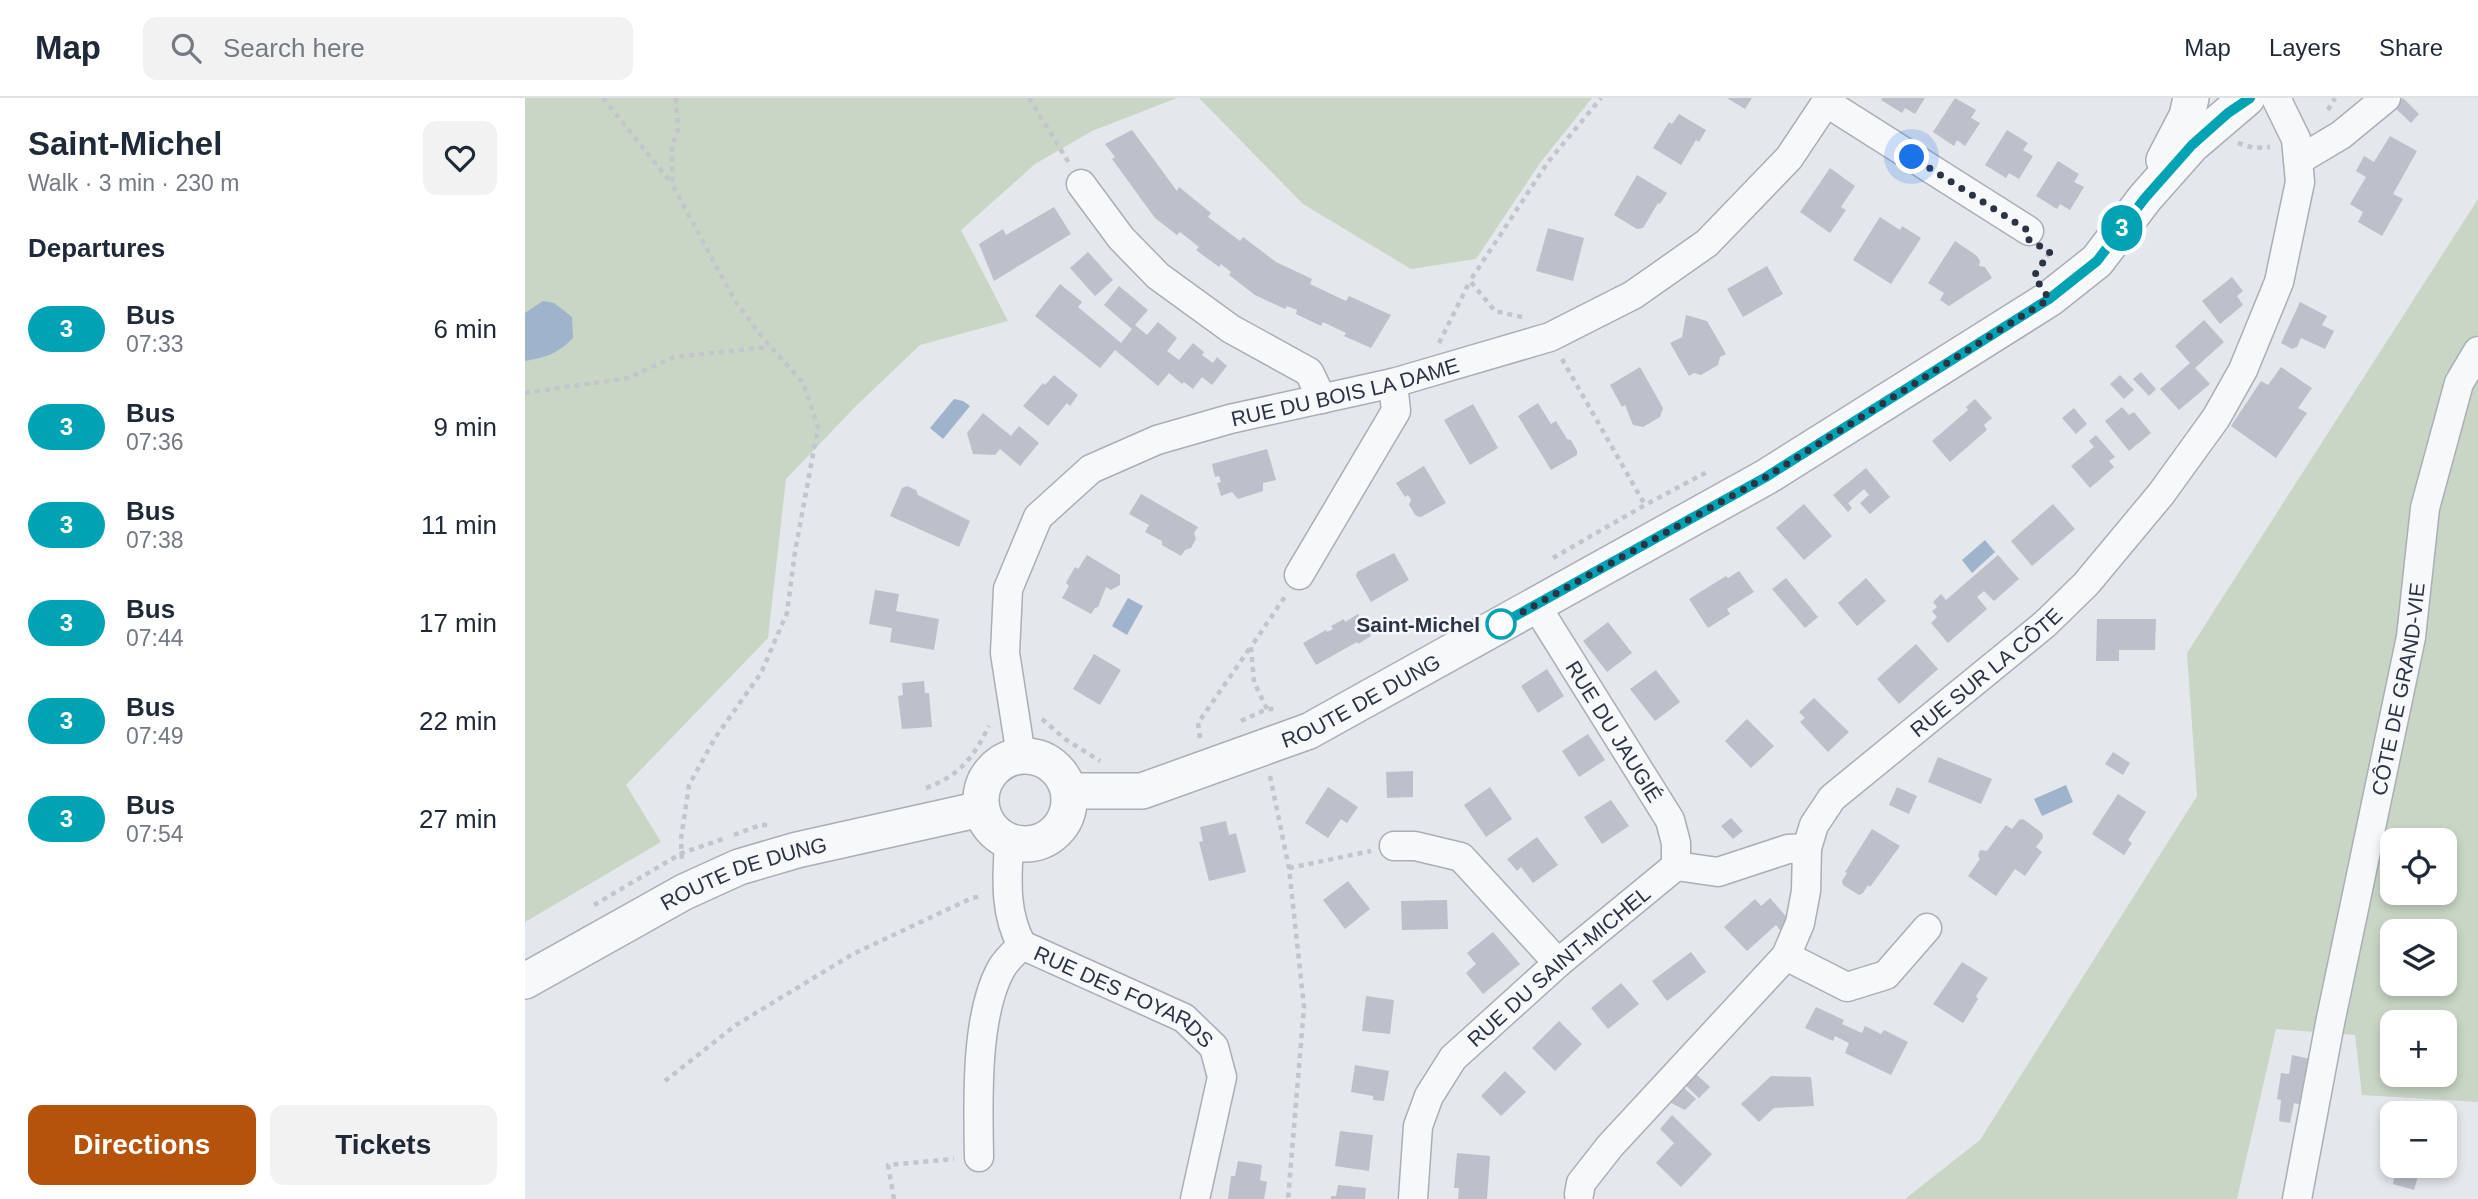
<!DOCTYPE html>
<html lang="en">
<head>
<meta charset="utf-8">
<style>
	:root { --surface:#fff; --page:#f2f2f3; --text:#1f2937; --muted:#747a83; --line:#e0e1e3; --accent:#b45309 }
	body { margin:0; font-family:Helvetica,sans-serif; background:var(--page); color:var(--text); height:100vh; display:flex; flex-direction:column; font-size:26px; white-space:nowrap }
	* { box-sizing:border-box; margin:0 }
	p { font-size:23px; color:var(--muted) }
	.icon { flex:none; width:38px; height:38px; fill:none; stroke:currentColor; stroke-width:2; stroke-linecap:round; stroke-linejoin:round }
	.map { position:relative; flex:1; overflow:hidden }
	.panel { display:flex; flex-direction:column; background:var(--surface); width:525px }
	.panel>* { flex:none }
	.badge { padding:0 14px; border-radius:23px; font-size:24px; line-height:46px }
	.buttons { position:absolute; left:1855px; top:730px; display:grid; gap:14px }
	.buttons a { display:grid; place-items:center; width:77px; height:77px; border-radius:14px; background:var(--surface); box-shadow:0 4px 10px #0003; font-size:35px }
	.you { position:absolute; width:35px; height:35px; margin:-18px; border:5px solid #fff; border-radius:50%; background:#1a73e8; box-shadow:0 0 0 10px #1a73e833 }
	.map>.badge { position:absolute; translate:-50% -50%; box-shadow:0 0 0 4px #fff }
	h2 { padding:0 28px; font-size:26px; line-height:63px }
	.round { display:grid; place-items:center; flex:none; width:74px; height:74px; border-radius:14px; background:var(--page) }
	.summary { display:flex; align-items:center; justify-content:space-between; height:119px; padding:0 28px }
	h1 { font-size:33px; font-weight:800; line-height:52px }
	.action { display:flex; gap:14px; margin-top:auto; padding:14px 28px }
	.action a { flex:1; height:80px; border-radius:14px; background:var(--accent); color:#fff; font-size:28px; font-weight:800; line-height:80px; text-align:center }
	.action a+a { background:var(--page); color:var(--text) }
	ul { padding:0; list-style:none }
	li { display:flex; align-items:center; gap:21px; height:98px; padding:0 28px }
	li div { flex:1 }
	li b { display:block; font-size:26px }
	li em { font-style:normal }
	li .badge { min-width:77px; font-weight:700; text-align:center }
	header { display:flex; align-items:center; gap:42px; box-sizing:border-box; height:98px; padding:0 35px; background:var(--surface); border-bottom:2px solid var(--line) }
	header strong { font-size:33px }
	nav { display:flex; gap:38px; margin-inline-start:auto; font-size:24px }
	.search { width:490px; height:63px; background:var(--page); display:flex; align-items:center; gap:18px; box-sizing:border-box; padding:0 24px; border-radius:14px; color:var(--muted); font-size:26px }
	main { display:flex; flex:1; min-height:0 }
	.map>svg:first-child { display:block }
</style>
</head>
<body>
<header>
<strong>Map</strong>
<div class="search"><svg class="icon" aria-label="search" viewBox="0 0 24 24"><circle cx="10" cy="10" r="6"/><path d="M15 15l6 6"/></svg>Search here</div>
<nav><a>Map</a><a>Layers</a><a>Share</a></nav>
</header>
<main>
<section class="panel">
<div class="summary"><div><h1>Saint-Michel</h1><p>Walk · 3 min · 230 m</p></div><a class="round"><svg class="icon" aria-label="heart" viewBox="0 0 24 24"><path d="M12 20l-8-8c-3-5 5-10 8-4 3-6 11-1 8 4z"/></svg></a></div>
<h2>Departures</h2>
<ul>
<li><span class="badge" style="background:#00a3b4;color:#fff">3</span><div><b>Bus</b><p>07:33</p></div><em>6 min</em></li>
<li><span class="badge" style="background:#00a3b4;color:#fff">3</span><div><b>Bus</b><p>07:36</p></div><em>9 min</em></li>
<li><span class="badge" style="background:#00a3b4;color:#fff">3</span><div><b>Bus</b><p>07:38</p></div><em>11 min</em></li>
<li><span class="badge" style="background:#00a3b4;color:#fff">3</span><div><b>Bus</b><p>07:44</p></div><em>17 min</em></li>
<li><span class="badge" style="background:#00a3b4;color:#fff">3</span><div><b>Bus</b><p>07:49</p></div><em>22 min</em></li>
<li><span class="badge" style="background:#00a3b4;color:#fff">3</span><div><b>Bus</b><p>07:54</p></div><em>27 min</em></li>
</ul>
<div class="action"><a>Directions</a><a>Tickets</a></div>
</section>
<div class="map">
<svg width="1953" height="1101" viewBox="0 0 1953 1101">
	<rect width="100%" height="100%" fill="#e4e7ec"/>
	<g fill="#c9d6c5" fill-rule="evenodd">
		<polygon points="0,0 652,0 567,33 510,66 436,132 483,223 395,247 331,308 261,381 243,540 101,687 136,744 0,824"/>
		<polygon points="674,0 1067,0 1015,65 951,161 886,171 778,106"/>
		<path d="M1953,101V1004L1837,997L1830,937L1751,931L1712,1101H1380L1455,1042L1672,698L1662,555ZM1867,742H1920V794H1867ZM1867,833H1920V886H1867ZM1867,924H1920V976H1867Z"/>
	</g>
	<g fill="#9fb4cc">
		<path d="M18,203L29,205L47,219L48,240C32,256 22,259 0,263V215Z"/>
		<polygon points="429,301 438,303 445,308 418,341 405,330"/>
		<polygon points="1460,442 1470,454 1447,475 1437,462"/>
		<polygon points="603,500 618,508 602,537 587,528"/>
		<polygon points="1541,687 1548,704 1517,718 1509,701"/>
	</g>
	<g fill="#bbc0ca">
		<polygon points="1202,0 1227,0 1220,11"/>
		<polygon points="1357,0 1400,0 1390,16 1380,10 1377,15 1356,2"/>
		<polygon points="1430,0 1451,12 1446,20 1455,25 1440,48 1432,42 1429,48 1408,34"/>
		<polygon points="1878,0 1894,16 1886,25 1869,9"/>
		<polygon points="1154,16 1181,32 1174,44 1171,42 1156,67 1128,50 1144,24 1147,26"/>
		<polygon points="607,32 652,93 654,89 686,115 683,119 715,143 718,139 751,164 787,181 785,186 821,203 824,198 866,217 846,250 819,238 821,235 798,224 796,228 771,216 772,212 762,208 760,211 730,197 704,177 706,174 696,166 694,169 671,152 674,149 655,134 652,137 630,120 587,61 590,59 580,46"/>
		<polygon points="1482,32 1503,45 1498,52 1508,58 1494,81 1484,75 1481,80 1460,67"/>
		<polygon points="1865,38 1892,53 1868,96 1878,101 1857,138 1833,124 1838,114 1825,106 1841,79 1831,73 1839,58 1849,64"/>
		<polygon points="1533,63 1554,76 1549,84 1559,89 1545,112 1535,106 1532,111 1511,98"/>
		<polygon points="1305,70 1330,88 1316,109 1321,112 1305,135 1275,114"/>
		<polygon points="1112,77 1142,95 1135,106 1133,105 1118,130 1112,131 1089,117"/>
		<polygon points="529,109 546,136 469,183 454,146 478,131 481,137"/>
		<polygon points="1355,119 1375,132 1377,128 1396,140 1366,186 1328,162"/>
		<polygon points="1023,130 1059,140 1048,183 1011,173"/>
		<polygon points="1430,143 1452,158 1455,163 1454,168 1460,169 1467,180 1424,208 1415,202 1419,195 1403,185"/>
		<polygon points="563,154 588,182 570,198 545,170"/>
		<polygon points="1242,168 1258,196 1218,219 1202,191"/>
		<polygon points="1707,179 1718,193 1712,198 1718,207 1695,226 1677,203"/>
		<polygon points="535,186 557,204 553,209 596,245 607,231 579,207 594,188 623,212 610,227 622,237 633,224 652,240 642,253 654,262 668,245 679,254 677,257 688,265 692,259 702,268 687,287 677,279 668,291 659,284 657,286 644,275 633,288 590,252 575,270 510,218"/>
		<polygon points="1775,204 1802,218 1797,227 1809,233 1800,251 1776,240 1772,249 1767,251 1756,245"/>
		<polygon points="1161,217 1182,223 1201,256 1195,259 1193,267 1176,277 1169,275 1164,278 1145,245 1157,239"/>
		<polygon points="1679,222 1699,244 1670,270 1685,286 1654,312 1635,291 1665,265 1650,248"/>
		<polygon points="1115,269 1138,310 1135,319 1118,329 1108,327 1100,307 1097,309 1085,287"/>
		<polygon points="1756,269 1787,290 1773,310 1782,315 1751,360 1706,328 1736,283 1743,287"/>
		<polygon points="1616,274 1631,291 1624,298 1608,281"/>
		<polygon points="529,277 553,297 545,308 542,305 523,328 498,308 518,285 520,287"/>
		<polygon points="1595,277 1609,292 1599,301 1585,286"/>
		<polygon points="1450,301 1467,320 1459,327 1462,332 1425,364 1407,343 1443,312 1441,309"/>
		<polygon points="1013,305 1026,326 1031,323 1042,341 1046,342 1052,353 1052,357 1026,372 993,318"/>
		<polygon points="948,306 973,350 945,367 919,322"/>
		<polygon points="1597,309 1604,317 1609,314 1626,335 1604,353 1580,323"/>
		<polygon points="1549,310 1562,326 1551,336 1537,320"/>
		<polygon points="458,315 486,338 494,328 514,345 495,368 475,351 470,357 448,356 442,335"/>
		<polygon points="1571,337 1590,359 1584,363 1589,369 1565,390 1546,368 1569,349 1564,343"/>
		<polygon points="742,351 751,382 738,385 738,393 713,401 707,394 696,398 692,385 696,384 694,378 690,379 687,366"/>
		<polygon points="899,368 921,405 896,419 891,418 884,407 886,402 883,397 880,399 871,385"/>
		<polygon points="1341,370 1365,399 1345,416 1335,405 1344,397 1339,391 1323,405 1327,410 1323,414 1308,397"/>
		<polygon points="382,388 391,392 393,397 445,423 434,449 365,418 377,390"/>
		<polygon points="616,396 673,429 669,435 671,441 666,450 660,452 656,458 637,447 637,443 620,434 624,427 604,416"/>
		<polygon points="1279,406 1307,438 1279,462 1251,430"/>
		<polygon points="1528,406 1550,431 1507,468 1486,443"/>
		<polygon points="869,455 884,482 846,504 831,478 832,474"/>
		<polygon points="562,457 595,477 595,487 586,492 581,489 573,509 570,510 566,516 537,500 544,488 541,485 550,469 553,471"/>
		<polygon points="1473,457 1494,481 1469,503 1459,493 1452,499 1462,511 1423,545 1406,525 1412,519 1407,513 1412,509 1408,504 1416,496 1421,502"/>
		<polygon points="1214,473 1229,494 1202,511 1205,516 1183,530 1164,501 1201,478 1203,480"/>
		<polygon points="1261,480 1293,519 1280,530 1247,491"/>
		<polygon points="1341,480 1361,503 1332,528 1313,505"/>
		<polygon points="350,492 374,496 371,513 414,521 409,552 365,544 367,530 344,526"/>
		<polygon points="833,516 846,538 833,546 832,544 791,567 778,545 801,532 802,534 808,531 806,528 819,521 820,524"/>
		<polygon points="1572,521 1631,521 1630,552 1594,552 1594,563 1571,563"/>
		<polygon points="1083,524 1107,555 1082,574 1058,543"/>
		<polygon points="1391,546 1413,571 1374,606 1352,581"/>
		<polygon points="569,556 596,572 575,607 548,591"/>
		<polygon points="1022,571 1039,598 1013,615 996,588"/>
		<polygon points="1131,572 1155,604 1130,623 1105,591"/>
		<polygon points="399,583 400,595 404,595 407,629 377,631 373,598 378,597 377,585"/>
		<polygon points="1289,600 1324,634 1303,654 1275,624 1280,620 1274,614"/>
		<polygon points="1222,621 1249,648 1226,670 1200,643"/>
		<polygon points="1063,636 1080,662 1054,679 1037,653"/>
		<polygon points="1588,654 1605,665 1598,677 1580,666"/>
		<polygon points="1413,659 1467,681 1456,706 1403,684"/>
		<polygon points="888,673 888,699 862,700 861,674"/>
		<polygon points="803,689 833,709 822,725 816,721 803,740 780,725"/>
		<polygon points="965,689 987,721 961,739 939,707"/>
		<polygon points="1372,689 1392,698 1384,716 1364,707"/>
		<polygon points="1593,696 1621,714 1603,742 1607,745 1599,757 1567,736"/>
		<polygon points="1086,702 1104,728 1077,746 1059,719"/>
		<polygon points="1206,720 1218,733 1208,741 1196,728"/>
		<polygon points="1498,721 1517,735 1518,740 1511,749 1517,754 1500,778 1490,771 1471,798 1443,778 1455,761 1453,758 1455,752 1462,753 1481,727 1487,731 1494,722"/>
		<polygon points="701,723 704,737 711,735 721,774 684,783 674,744 678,743 675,729"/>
		<polygon points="1347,731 1375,748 1345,789 1343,787 1338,795 1334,797 1318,787 1317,783 1322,775 1320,774"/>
		<polygon points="1012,739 1033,767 1008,785 996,769 992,773 982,761"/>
		<polygon points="823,783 845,811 820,831 798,802"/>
		<polygon points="1245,800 1266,824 1256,833 1251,827 1222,853 1199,829 1230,801 1236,808"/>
		<polygon points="922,802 923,831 877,832 876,803"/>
		<polygon points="968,834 995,866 958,896 941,875 951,866 942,855"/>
		<polygon points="1166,854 1181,874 1142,903 1127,883"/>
		<polygon points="1437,864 1463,880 1451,898 1453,901 1438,925 1408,906"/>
		<polygon points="1096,885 1114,906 1083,931 1066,910"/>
		<polygon points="841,898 869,902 865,936 837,933"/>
		<polygon points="1291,909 1319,922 1317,926 1337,935 1340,928 1356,936 1359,932 1383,944 1366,977 1320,955 1324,945 1310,938 1308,943 1280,930"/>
		<polygon points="1034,923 1057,946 1030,973 1007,950"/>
		<polygon points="1767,957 1785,961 1777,1007 1769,1005 1765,1025 1754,1023 1756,1002 1752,1001 1756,975 1764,976"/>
		<polygon points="830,967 864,973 859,1003 848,1002 848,998 826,994"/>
		<polygon points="980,973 1001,994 976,1018 956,998"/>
		<polygon points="1169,974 1185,989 1174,1000 1159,986"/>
		<polygon points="1246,978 1286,979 1289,1008 1249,1010 1234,1024 1216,1006"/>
		<polygon points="1159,990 1171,1001 1160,1012 1146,1005"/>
		<polygon points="1147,1017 1187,1056 1156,1089 1131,1065 1149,1045 1135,1031"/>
		<polygon points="815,1033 848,1037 844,1073 810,1068"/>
		<polygon points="1867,1039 1867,1068 1896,1068 1889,1092 1868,1086 1870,1076 1857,1072"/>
		<polygon points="932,1055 965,1058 962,1101 933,1101 934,1090 929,1090"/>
		<polygon points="713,1063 737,1067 735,1082 742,1084 739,1101 703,1101 706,1078 710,1078"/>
		<polygon points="813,1087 841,1090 840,1101 806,1101 806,1098 811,1098"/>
	</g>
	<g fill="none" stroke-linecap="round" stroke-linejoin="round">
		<defs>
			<g id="minor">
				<polyline points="1302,5 1504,133"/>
				<polyline points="1774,62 1816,37 1861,0"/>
				<polyline points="556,86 596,140 633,178 706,231 784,274 797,301"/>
				<polyline points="774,477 871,313 868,285"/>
				<path id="s1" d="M1010,506L1145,722L1151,745V768"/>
				<path id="s2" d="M496,658L480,555L483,491L513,419L566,371L632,342L705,321L868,285L1025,239L1108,197L1182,145L1264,60L1304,0"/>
				<path id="s3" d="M484,744C482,779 479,816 497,847L659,920L689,949L697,979L670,1101"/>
				<polyline points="869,748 890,748 936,759 1033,865"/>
				<polyline points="1261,858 1322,889 1361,877 1402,830"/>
				<path d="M454,1059C453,1005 450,918 476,871C481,862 490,854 497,847"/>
				<path id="s4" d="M1054,1096L1056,1085L1085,1048L1261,858L1275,825L1281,793L1282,750L1289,727L1307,700L1520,526L1561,486L1636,396L1691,320L1718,272L1754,184L1775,84L1771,41L1751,0"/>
				<path id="s5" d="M888,1101L893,1028L904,998L928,960L1033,865L1151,768L1193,774L1263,751L1282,750"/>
				<path id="s6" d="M1772,1101L1805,925L1886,539L1900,410L1934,285L1953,253"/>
			</g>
			<g id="tertiary">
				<polyline points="1639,62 1662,18 1666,0"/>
				<circle cx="500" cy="702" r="44"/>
				<path id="s7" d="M544,693H617L784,633L1241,379L1524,201L1572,163L1620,100L1667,47L1722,0"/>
				<path id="s8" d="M0,883L159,794L214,769L272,752L456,711"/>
			</g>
		</defs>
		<use href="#minor" stroke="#a9aeb7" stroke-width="31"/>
		<use href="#tertiary" stroke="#a9aeb7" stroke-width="38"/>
		<g stroke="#c2c5cb" stroke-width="4.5" stroke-dasharray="5 5" stroke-linecap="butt">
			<polyline points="78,0 147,86"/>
			<polyline points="151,0 153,32 147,48 147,86 210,203 238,240 278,285 293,329 270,454 262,515 236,575 190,640 164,687 156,741 157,765"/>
			<polyline points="504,0 544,65"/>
			<polyline points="1803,12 1810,0"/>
			<polyline points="1713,45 1729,50 1745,49"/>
			<polyline points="1516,167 1525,154 1521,152"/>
			<polyline points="997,219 970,213 945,183 1023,64 1076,0"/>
			<polyline points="914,245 945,183"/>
			<polyline points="1037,261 1120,407"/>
			<polyline points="0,295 103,280 149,259 244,249"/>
			<polyline points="1028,460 1120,407 1182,374"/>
			<polyline points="742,611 729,584 726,549 761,497"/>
			<polyline points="517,621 540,641 575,663"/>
			<polyline points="716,623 742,611 751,611"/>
			<polyline points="675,640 673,625 725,550"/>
			<polyline points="745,678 764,770 779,909 763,1101"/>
			<path d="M401,690C434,678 449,659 464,628"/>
			<polyline points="209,737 235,727 244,727"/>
			<polyline points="764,770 846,753"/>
			<polyline points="69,807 157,755 201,740"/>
			<polyline points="140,983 211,927 328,856 447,800 458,798"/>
			<polyline points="369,1101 363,1067 429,1061"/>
		</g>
		<use href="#minor" stroke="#f7f8fa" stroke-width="28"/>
		<use href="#tertiary" stroke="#f7f8fa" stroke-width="35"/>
	</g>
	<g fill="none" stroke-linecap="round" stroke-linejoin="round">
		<defs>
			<polyline id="line" points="976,526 1241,379 1524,201 1572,163 1620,100 1667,47 1703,15 1725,0"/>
		</defs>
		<use href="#line" stroke="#fff" stroke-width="16"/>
		<use href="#line" stroke="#00a3b4" stroke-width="10"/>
		<polyline stroke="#2b3445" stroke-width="7" stroke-dasharray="0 12.6" points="976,526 1241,379 1524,201 1509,178 1525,154 1504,142 1504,133 1387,59"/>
	</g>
	<circle fill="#fff" stroke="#00a3b4" stroke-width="3.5" cx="976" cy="526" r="14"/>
	<g text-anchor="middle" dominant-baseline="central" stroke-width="5" stroke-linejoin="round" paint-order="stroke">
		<g font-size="21" fill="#2b3445" stroke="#f4f6f9">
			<text stroke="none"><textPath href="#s2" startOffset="584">RUE DU BOIS LA DAME</textPath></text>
			<text stroke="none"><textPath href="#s4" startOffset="684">RUE SUR LA CÔTE</textPath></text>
			<text stroke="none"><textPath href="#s6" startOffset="520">CÔTE DE GRAND-VIE</textPath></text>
			<text stroke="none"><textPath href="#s7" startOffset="310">ROUTE DE DUNG</textPath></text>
			<text stroke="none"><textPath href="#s1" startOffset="150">RUE DU JAUGIÉ</textPath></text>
			<text stroke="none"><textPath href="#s8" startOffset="245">ROUTE DE DUNG</textPath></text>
			<text stroke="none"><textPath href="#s5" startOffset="290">RUE DU SAINT-MICHEL</textPath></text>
			<text stroke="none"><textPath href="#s3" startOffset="220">RUE DES FOYARDS</textPath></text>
		</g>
		<g font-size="21" font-weight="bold" fill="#2b3445" stroke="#f4f6f9" text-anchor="end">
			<text x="955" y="526">Saint-Michel</text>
		</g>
	</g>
</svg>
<div class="buttons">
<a><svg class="icon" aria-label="locate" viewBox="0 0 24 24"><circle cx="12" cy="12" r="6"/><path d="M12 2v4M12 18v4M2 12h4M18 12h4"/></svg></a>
<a><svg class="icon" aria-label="layers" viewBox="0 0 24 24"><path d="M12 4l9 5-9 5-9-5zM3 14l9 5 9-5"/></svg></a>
<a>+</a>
<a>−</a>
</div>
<div class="you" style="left:1387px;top:59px"></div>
<b class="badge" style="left:1597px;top:130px;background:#00a3b4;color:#fff">3</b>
</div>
</main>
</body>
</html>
